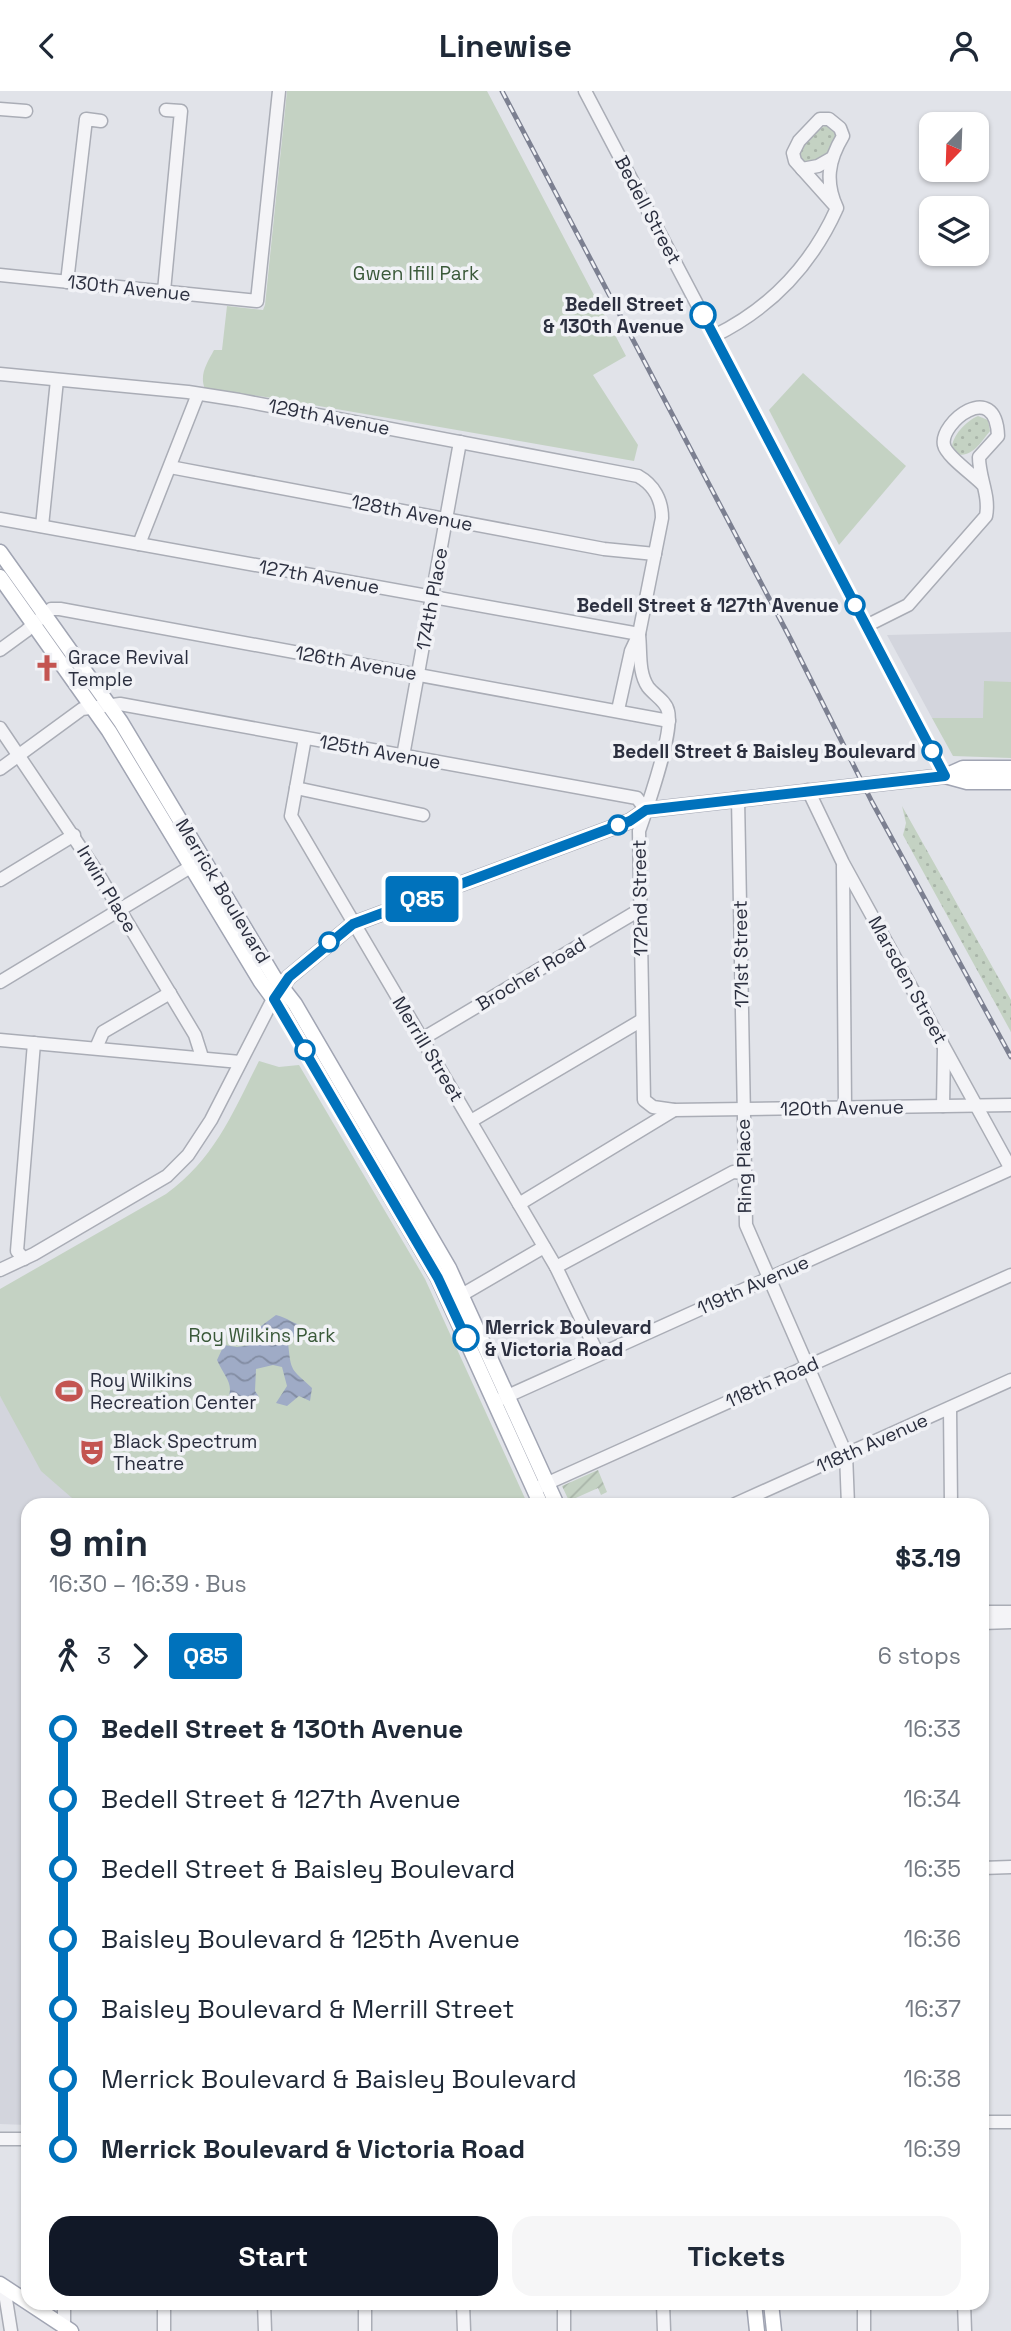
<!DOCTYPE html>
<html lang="en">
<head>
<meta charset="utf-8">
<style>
	:root { --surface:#fff; --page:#f6f6f7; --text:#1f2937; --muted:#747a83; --accent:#111827 }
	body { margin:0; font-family:"Space Grotesk",sans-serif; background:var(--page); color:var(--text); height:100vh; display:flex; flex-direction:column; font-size:26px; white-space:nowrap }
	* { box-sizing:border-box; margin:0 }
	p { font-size:23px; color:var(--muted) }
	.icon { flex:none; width:38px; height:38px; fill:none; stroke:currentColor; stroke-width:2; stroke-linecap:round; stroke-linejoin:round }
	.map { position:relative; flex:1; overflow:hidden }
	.details { position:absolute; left:21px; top:1407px; width:968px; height:812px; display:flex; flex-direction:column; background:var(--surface); border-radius:21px; box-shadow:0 2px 5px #0004 }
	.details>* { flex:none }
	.badge { padding:0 14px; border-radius:5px; font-size:24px; line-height:46px }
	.needle { width:46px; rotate:203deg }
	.buttons { position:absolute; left:919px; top:21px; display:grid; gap:14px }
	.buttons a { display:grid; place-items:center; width:70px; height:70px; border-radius:14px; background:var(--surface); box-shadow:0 2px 5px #0004; font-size:35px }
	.map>.badge { position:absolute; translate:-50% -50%; box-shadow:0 0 0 4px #fff }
	.legs { display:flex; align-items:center; gap:10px; height:77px; padding:0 28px; font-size:23px }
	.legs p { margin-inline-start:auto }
	.head { display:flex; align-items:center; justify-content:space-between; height:119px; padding:0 28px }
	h1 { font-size:38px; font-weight:800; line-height:52px }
	.cta { display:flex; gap:14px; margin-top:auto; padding:14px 28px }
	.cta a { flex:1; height:80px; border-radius:21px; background:var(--accent); color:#fff; font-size:28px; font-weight:800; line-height:80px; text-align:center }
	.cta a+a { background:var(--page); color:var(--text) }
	ul { padding:0 28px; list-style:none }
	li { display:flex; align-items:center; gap:24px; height:70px; font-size:26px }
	li i { display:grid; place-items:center; width:10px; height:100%; margin:0 9px; background:currentColor }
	li i::after { content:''; width:18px; height:18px; margin:-9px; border:5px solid; border-radius:50%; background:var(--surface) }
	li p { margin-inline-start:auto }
	li:first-child i { background:linear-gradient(#0000 50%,currentColor 0) }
	li:last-child i { background:linear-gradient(currentColor 50%,#0000 0) }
	header { display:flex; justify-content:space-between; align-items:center; height:91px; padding:0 28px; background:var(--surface); font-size:32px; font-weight:800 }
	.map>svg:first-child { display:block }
</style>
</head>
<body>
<header><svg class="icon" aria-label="back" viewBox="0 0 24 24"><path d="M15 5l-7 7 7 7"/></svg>Linewise<svg class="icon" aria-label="person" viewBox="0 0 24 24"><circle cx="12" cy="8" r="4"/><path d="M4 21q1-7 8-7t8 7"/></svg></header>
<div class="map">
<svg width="1011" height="2240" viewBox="0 0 1011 2240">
	<defs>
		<pattern id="grass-dots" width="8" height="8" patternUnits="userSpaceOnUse" patternTransform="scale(1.75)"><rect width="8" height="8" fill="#c4d2c3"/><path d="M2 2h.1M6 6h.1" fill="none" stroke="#a9b5a9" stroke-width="1.8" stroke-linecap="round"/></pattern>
		<pattern id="garden-furrows" width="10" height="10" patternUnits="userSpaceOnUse" patternTransform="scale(1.75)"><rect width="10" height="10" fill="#c4d2c3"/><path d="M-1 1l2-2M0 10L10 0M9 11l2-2" fill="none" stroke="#a9b5a9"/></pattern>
		<pattern id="water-waves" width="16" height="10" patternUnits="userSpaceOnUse" patternTransform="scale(1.75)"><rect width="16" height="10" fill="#9fabc6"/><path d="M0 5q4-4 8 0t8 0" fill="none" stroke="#828ca2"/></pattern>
	</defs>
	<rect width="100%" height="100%" fill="#e1e3e9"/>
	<g fill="#d3d5dd">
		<polygon points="1011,541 1011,591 984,591 984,627 932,627 887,544"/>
		<polygon points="0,1305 80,1414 28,1414 28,2034 0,2033"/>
	</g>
	<g fill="url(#grass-dots)">
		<path d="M828,34L838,43L835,53L817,73H806L800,65C801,53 816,37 828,34Z"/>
		<path d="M978,325L988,329L990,340C981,351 972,367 957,363L952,357C952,345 966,330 978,325Z"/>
		<polygon points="902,715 1011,909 1011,941 903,744 906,732"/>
	</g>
	<g fill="#c4d2c3">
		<path d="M287,0H487L626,265L593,284L638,354L634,370L273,307L205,298C199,284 207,272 214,259H222L227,215L263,219L265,214Z"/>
		<polygon points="803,282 906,375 839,454 769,319"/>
		<polygon points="984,590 1011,591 1011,667 953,665 932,627 983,627"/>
		<path d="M259,970L279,976L299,974L425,1188L528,1414H80L41,1380L0,1305V1198L166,1103C215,1067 232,1023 259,970Z"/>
	</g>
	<polygon fill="url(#garden-furrows)" points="598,1379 607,1401 601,1404 598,1397 569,1410 562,1395"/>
	<path fill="url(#water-waves)" d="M276,1224C288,1227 294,1233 303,1235L288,1251C291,1282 291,1277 312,1297L310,1310L299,1305L287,1315L276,1312L287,1295L282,1276L273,1274L256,1278L255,1300L259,1306L258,1308L248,1310L241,1321L228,1320L224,1315C237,1294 226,1289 217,1269L224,1254L237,1256L251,1254L253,1241Z"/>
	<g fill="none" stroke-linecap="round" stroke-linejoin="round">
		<defs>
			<g id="minor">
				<polyline points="585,0 945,685"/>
				<polyline points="0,18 26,20"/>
				<polyline points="802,78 818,75 832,67"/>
				<polyline points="0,184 257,210 279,0"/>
				<polyline points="67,191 86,28 101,30"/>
				<polyline points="164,200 181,20 166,19"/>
				<path d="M714,245C771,217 811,175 837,117C825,91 828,70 843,45L840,37L829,28H820L799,50L793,62L795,70L837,117"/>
				<path d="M0,283L188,301L239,309L638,385C654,394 662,409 662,427L639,543L631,560L618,619"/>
				<polyline points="170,376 604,458 655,463"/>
				<polyline points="0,428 639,543"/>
				<polyline points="42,435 57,289"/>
				<polyline points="139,453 198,303"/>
				<path d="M866,535L908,514L986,425C990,404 979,387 979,366L998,345C996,287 939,332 944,354C946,365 975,385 983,394"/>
				<path d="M639,544C641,561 638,581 648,596C654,604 666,610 668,620C674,641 647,717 639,740L644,1009L653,1016L674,1019L1011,1014"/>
				<polyline points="0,559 26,540 51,518 60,518 669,630"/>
				<polyline points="0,637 97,781 195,944 202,966"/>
				<polyline points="305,647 291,725 556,1176 598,1263"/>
				<polyline points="403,665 460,351"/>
				<polyline points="0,678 82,618 120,613 637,707 646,719"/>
				<polyline points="296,697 423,724"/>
				<polyline points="808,699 843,772 1011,1078"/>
				<polyline points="738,707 746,1134 846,1363 848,1414"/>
				<polyline points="843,775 845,1016"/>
				<polyline points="0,789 74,744"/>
				<polyline points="0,891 197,772"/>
				<polyline points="422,948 641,818"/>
				<polyline points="0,949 240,971"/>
				<polyline points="96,957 103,941 170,902"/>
				<polyline points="943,1015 944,958"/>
				<polyline points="471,1030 642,929"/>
				<polyline points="519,1113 674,1019"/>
				<polyline points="24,1168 17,1160 34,952"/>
				<polyline points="556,1176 733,1081 744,1082"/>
				<polyline points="0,1179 34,1163 167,1085 188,1064 211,1029 273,908"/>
				<polyline points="453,1209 544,1156"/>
				<polyline points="501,1308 1011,1078"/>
				<polyline points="950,1317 951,1414"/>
				<polyline points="539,1396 1011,1184"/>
				<polyline points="733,1414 1011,1289"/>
				<polyline points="982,1521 1011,1521"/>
				<polyline points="982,1532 1011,1531"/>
				<polyline points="982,1777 1011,1776"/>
				<polyline points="982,2031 1011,2031"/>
				<polyline points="0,2048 28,2048"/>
				<polyline points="4,2196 11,2240"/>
				<polyline points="64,2212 64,2236"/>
				<polyline points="164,2212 164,2240"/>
				<polyline points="264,2212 265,2240"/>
				<polyline points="365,2212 365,2240"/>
				<polyline points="463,2212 464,2240"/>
				<polyline points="564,2212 564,2240"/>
				<polyline points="663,2212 664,2240"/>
				<polyline points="864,2212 864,2240"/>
				<polyline points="964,2212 965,2240"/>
			</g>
			<g id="major">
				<polyline points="0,461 121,631 274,886 295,913 449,1177 557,1414"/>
				<polyline points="0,486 109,640 261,891 283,921 438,1187 541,1414"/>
				<polyline points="945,685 967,691 1011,691"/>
				<polyline points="278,901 289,886 353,833 630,730 646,719 945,685 963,677 1011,677"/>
				<polyline points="0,2193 71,2240"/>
				<polyline points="754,2212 757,2240"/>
				<polyline points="771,2212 774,2240"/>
			</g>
		</defs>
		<use href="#minor" stroke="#aaadb6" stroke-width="15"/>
		<use href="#major" stroke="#a1a5b3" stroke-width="17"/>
		<use href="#minor" stroke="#f4f4f7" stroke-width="12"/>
		<use href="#major" stroke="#fff" stroke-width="14"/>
		<defs>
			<polyline id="rail" points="502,0 791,549 872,711 1011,966"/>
		</defs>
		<use href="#rail" stroke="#7c8091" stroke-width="5"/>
		<use href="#rail" stroke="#f1f2f6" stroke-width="2.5" stroke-dasharray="8" stroke-linecap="butt"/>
	</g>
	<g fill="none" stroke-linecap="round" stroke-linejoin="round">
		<defs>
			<polyline id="line-1" points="466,1247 438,1187 274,908 289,886 353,833 630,730 646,719 945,685 703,224"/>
		</defs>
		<use href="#line-1" stroke="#fff" stroke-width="16"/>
		<use href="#line-1" stroke="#0072bc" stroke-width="10"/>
	</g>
	<defs>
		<symbol id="church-bare" viewBox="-9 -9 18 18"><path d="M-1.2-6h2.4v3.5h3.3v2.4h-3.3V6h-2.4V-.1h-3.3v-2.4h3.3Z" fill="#c35451" stroke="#f1f2f6" stroke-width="2.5" paint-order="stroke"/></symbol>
		<symbol id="stadium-bare" viewBox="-9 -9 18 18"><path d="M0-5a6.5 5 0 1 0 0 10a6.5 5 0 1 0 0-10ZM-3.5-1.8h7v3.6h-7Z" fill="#c35451" stroke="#f1f2f6" stroke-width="2.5" paint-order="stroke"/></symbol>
		<symbol id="theatre-bare" viewBox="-9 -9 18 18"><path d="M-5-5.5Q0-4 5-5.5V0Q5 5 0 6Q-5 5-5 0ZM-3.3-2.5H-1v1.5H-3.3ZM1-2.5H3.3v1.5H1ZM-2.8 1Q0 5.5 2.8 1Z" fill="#c35451" stroke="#f1f2f6" stroke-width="2.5" paint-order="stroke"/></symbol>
	</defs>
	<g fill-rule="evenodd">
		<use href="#church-bare" x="28" y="558" width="38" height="38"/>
		<use href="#stadium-bare" x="50" y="1281" width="38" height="38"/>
		<use href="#theatre-bare" x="73" y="1342" width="38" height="38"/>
	</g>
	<g fill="#fff" stroke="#0072bc" stroke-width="3.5">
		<circle cx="703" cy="224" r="12"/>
		<circle cx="855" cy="514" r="9"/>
		<circle cx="932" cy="660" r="9"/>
		<circle cx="618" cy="734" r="9"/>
		<circle cx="329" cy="851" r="9"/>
		<circle cx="305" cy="959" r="9"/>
		<circle cx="466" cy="1247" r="12"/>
	</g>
	<g text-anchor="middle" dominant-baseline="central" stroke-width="7" stroke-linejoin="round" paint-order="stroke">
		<g font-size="19" fill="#2b2f3f" stroke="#f1f2f6">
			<text transform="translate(648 119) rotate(62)">Bedell Street</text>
			<text transform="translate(129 197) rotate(6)">130th Avenue</text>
			<text transform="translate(329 326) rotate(11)">129th Avenue</text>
			<text transform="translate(412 422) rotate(11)">128th Avenue</text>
			<text transform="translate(319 486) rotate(10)">127th Avenue</text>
			<text transform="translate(432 508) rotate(-80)">174th Place</text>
			<text transform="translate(356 572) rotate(10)">126th Avenue</text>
			<text transform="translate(380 661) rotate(10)">125th Avenue</text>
			<text transform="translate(107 798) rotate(59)">Irwin Place</text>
			<text transform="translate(223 800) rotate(59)">Merrick Boulevard</text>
			<text transform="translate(640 807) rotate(-91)">172nd Street</text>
			<text transform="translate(741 863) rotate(-91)">171st Street</text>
			<text transform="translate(531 883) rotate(-31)">Brocher Road</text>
			<text transform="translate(908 889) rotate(61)">Marsden Street</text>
			<text transform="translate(428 958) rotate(59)">Merrill Street</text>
			<text transform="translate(842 1017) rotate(-1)">120th Avenue</text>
			<text transform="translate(744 1075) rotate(-91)">Ring Place</text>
			<text transform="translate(753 1194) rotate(-24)">119th Avenue</text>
			<text transform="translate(772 1291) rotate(-24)">118th Road</text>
			<text transform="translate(872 1352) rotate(-24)">118th Avenue</text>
		</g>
		<g font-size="19" fill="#3a5939" stroke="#f1f2f6">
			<text x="416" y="182">Gwen Ifill Park</text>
			<text x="262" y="1244">Roy Wilkins Park</text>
		</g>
		<g font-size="19" font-weight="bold" fill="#2b2f3f" stroke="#f1f2f6" text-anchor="end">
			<text x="684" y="213">Bedell Street<tspan x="684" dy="22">&amp; 130th Avenue</tspan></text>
			<text x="839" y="514">Bedell Street &amp; 127th Avenue</text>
			<text x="916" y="660">Bedell Street &amp; Baisley Boulevard</text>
			<text x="485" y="1236" text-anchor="start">Merrick Boulevard<tspan x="485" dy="22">&amp; Victoria Road</tspan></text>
		</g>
		<g font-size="19" fill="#2b2f3f" stroke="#f1f2f6" text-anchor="start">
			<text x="68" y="566">Grace Revival<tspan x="68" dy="22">Temple</tspan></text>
			<text x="90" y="1289">Roy Wilkins<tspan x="90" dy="22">Recreation Center</tspan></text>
			<text x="113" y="1350">Black Spectrum<tspan x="113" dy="22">Theatre</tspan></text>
		</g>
	</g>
</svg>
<div class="buttons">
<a><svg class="needle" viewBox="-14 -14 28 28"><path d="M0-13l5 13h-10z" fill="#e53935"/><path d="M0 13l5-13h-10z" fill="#747a83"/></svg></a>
<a><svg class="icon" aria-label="layers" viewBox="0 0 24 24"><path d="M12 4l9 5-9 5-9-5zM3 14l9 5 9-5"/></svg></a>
</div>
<b class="badge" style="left:422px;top:808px;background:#0072bc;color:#fff">Q85</b>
<section class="details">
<div class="head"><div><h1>9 min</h1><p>16:30 – 16:39 · Bus</p></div><b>$3.19</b></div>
<div class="legs"><svg class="icon" aria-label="walk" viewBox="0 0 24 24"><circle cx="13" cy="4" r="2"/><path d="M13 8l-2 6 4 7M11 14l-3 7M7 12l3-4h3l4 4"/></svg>3<svg class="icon" aria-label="forward" viewBox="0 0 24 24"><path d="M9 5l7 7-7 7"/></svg><b class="badge" style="background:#0072bc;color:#fff">Q85</b><p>6 stops</p></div>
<ul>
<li><i style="color:#0072bc"></i><b>Bedell Street &amp; 130th Avenue</b><p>16:33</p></li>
<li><i style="color:#0072bc"></i><span>Bedell Street &amp; 127th Avenue</span><p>16:34</p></li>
<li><i style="color:#0072bc"></i><span>Bedell Street &amp; Baisley Boulevard</span><p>16:35</p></li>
<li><i style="color:#0072bc"></i><span>Baisley Boulevard &amp; 125th Avenue</span><p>16:36</p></li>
<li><i style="color:#0072bc"></i><span>Baisley Boulevard &amp; Merrill Street</span><p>16:37</p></li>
<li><i style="color:#0072bc"></i><span>Merrick Boulevard &amp; Baisley Boulevard</span><p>16:38</p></li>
<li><i style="color:#0072bc"></i><b>Merrick Boulevard &amp; Victoria Road</b><p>16:39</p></li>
</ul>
<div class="cta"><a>Start</a><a>Tickets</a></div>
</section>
</div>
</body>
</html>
